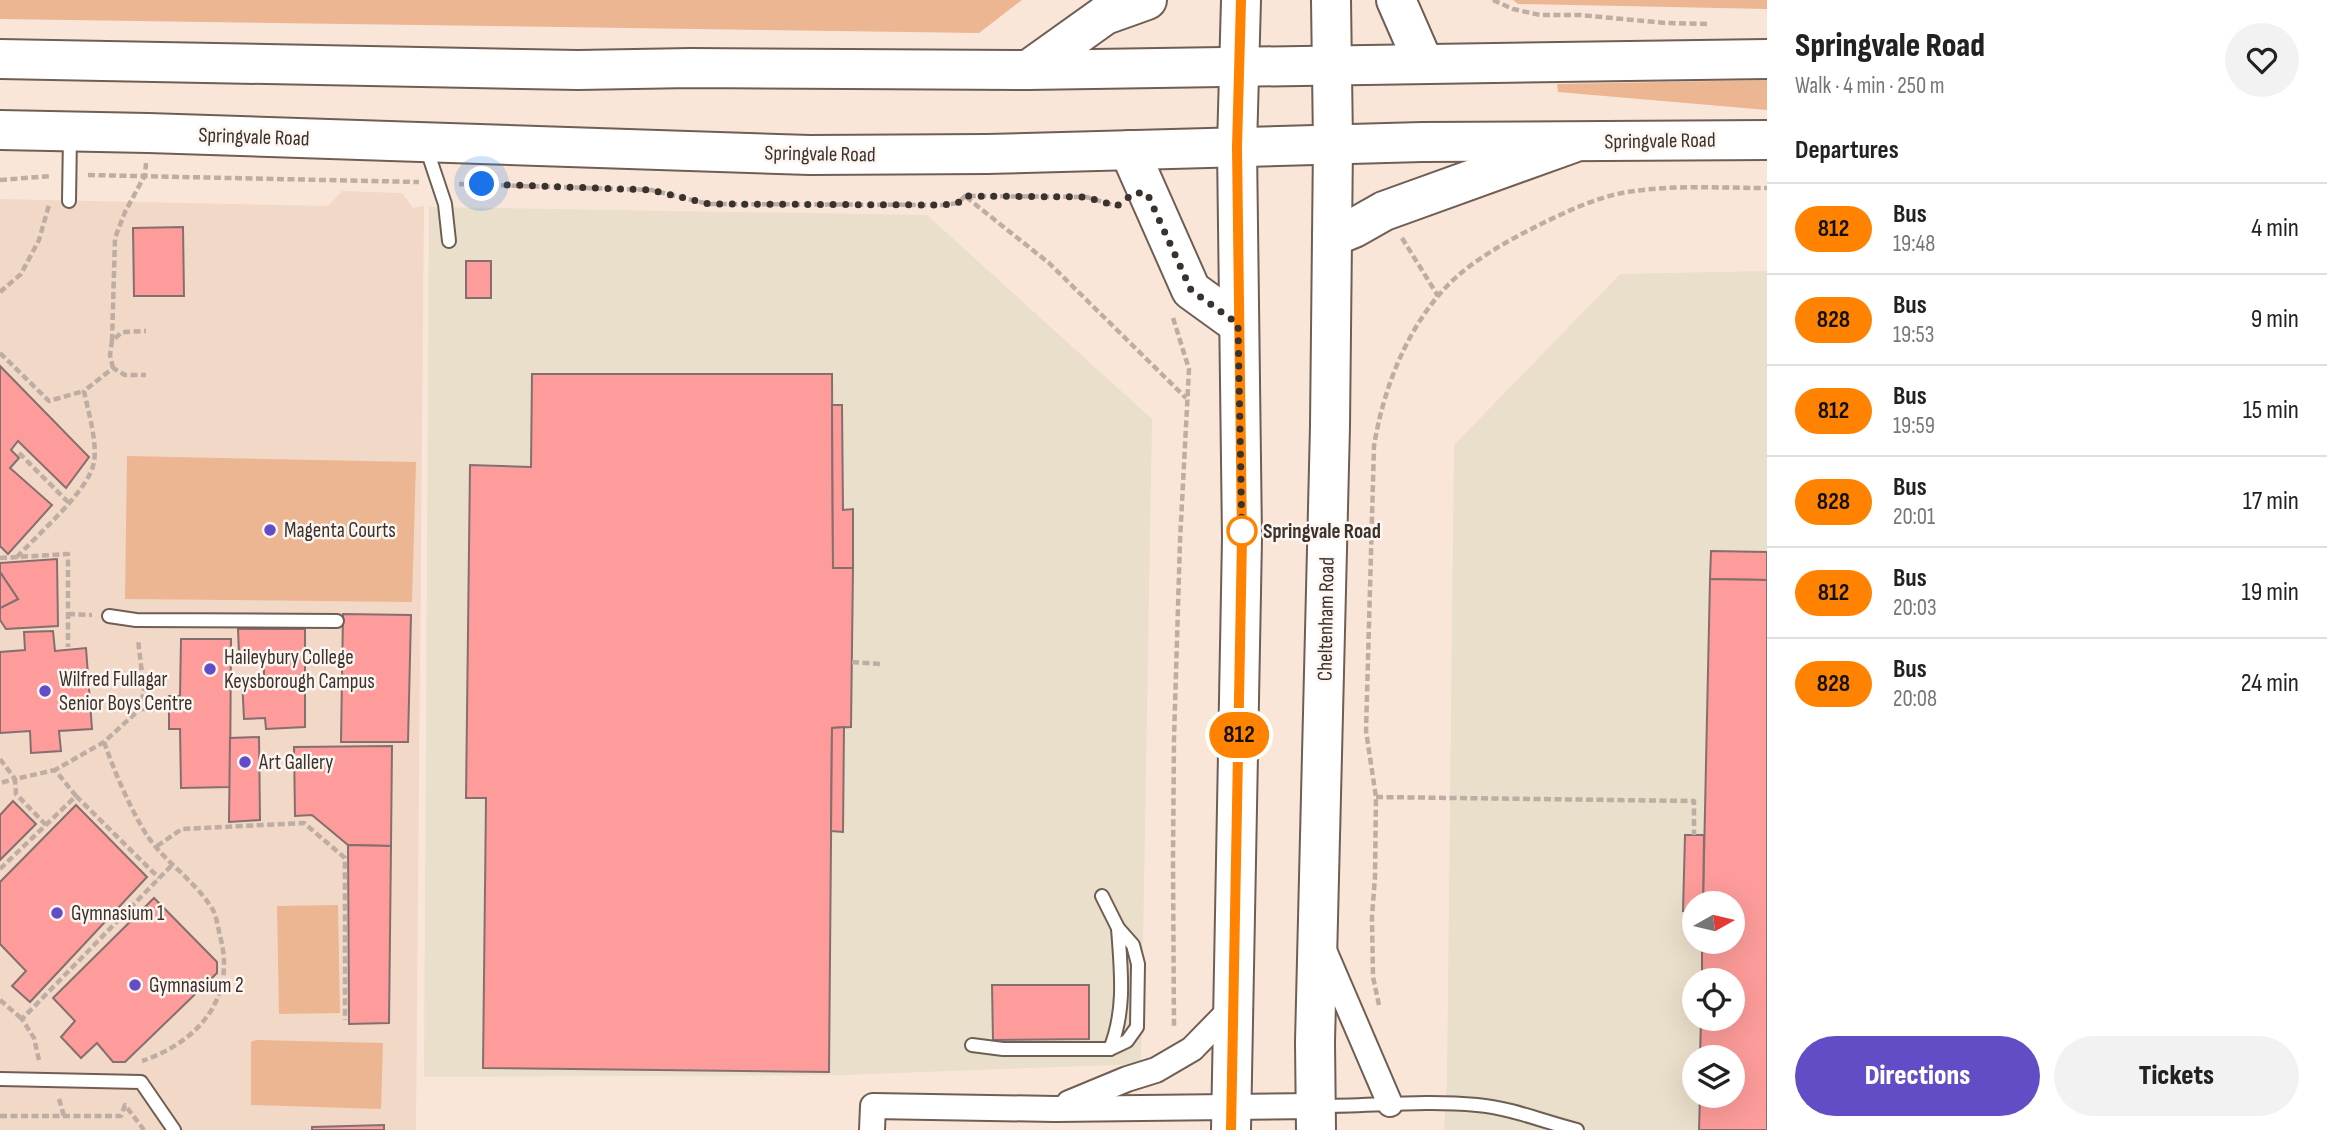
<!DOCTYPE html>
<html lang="en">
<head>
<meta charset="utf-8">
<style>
	:root { --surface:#fff; --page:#f2f2f2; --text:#222; --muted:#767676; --line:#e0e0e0; --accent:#634dc6 }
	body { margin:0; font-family:"Sofia Sans Condensed",sans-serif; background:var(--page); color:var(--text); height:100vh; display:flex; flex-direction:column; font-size:26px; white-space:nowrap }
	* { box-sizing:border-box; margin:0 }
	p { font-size:23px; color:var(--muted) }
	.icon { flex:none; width:38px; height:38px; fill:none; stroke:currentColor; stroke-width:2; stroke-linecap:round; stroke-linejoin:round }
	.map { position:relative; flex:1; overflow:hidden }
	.panel { display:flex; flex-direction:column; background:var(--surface); width:560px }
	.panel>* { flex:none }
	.badge { padding:0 14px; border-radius:23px; font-size:24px; line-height:46px }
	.needle { width:46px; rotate:82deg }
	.controls { position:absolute; left:1682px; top:891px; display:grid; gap:14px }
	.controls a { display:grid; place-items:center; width:63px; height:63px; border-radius:50%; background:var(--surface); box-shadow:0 7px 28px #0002; font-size:35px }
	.you { position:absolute; width:35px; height:35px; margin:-18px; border:5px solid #fff; border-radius:50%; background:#1a73e8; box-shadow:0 0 0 10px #1a73e833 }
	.map>.badge { position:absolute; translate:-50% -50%; box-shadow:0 0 0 4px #fff }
	h2 { padding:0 28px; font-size:26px; line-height:63px }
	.round { display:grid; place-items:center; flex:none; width:74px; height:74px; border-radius:37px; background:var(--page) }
	.head { display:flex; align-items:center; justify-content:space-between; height:119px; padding:0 28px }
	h1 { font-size:33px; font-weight:800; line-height:52px }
	.button { display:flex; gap:14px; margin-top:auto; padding:14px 28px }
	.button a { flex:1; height:80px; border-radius:42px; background:var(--accent); color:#fff; font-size:28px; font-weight:800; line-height:80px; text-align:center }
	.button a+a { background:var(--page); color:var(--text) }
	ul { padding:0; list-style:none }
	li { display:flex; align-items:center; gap:21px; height:91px; padding:0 28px; border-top:2px solid var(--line) }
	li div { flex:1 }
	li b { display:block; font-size:26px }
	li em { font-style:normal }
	li .badge { min-width:77px; font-weight:700; text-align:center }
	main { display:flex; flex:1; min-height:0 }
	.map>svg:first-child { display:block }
</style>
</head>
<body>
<main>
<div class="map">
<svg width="1767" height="1130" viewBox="0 0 1767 1130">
	<rect width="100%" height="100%" fill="#fae6d9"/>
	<g fill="#eadfca" fill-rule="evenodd">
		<polygon points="429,207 927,215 1152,419 1141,1064 843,1075 424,1077"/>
		<path d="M1767,271V1130H1444L1447,1081L1454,445L1620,274ZM1694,903H1732V942H1694ZM1694,980H1732V1018H1694ZM1694,1057H1732V1096H1694Z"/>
	</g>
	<polygon fill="#f2d8c7" points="342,191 402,193 413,208 424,206 416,1130 0,1130 0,199 328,206"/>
	<g fill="#ecb693">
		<polygon points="0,0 1022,0 979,33 0,19"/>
		<polygon points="1513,0 1767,0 1767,9 1518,4"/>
		<polygon points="1767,80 1767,110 1558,92 1557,84"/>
		<polygon points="127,456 416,462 412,602 125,599"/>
		<polygon points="338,905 340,1013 279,1014 277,906"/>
		<polygon points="256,1040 383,1043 381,1109 251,1105 251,1042"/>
	</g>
	<g fill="#fd9c9a" stroke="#856f6e" stroke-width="2">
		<polygon points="183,227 184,296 134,296 133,228"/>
		<rect x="466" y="261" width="25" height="37"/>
		<polygon points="0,366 89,457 66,488 18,441 11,450 19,458 10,468 52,505 8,554 0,546"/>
		<polygon points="532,374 832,374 833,568 853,568 851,727 832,728 829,1072 483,1068 486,798 466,798 470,465 531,467"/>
		<polygon points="832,405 842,405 843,510 853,509 853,568 833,568"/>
		<polygon points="1711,551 1767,552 1767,580 1710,579"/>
		<polygon points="57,559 58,626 6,629 0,620 0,608 18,599 0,572 0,563"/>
		<polygon points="0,572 18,599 0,608"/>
		<polygon points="1710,579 1767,580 1767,1130 1699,1130 1700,1096 1732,1096 1732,1057 1700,1057 1701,1018 1732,1018 1732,980 1702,980 1702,942 1732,942 1732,903 1703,903"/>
		<polygon points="343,614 411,615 408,742 341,742"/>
		<polygon points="238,629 305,629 305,727 266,729 265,718 244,719 242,679 264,679 264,652 239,654"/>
		<polygon points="53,631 55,651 86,648 92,729 59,731 61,751 31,753 30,731 0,733 0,652 25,650 24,632"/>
		<polygon points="181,639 231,639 230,787 181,788 180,729 169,729 169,696 180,696"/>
		<polygon points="844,727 843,832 831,831 832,728"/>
		<polygon points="259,737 260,820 229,822 230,738"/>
		<polygon points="392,746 391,846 348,845 312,815 295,816 294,747"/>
		<polygon points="13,801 36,824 0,860 0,815"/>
		<polygon points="76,805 147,877 30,1002 12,986 26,971 0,944 0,882"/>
		<polygon points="1685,835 1704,835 1703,903 1694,903 1694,912 1683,911"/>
		<polygon points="348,845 391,846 389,1023 349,1024"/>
		<polygon points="154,898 217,962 217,973 125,1062 113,1062 97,1043 81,1058 61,1037 75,1021 53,998"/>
		<polygon points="992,985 1089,985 1089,1039 993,1040"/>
		<polygon points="384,1125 384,1130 312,1130 312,1127"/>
	</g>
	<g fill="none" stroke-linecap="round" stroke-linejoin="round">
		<defs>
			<g id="lane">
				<polyline points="426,147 445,204 449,241"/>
				<polyline points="69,201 70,135"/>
				<polyline points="109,616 136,620 337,621"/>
				<polyline points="972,1045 1003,1049 1110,1049 1127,1041 1137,1027 1138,964 1133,945 1118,928 1102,896"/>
				<path d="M1110,1049C1126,1010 1121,970 1118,928"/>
				<polyline points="0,1079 141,1082 174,1130"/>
				<path d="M1320,1106C1372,1106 1425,1100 1477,1105C1512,1108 1544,1122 1577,1130"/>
			</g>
			<g id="street">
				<polyline points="1323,948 1390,1104"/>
				<polyline points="1069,1103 1127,1079 1156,1070 1192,1049 1234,1006"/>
				<polyline points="872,1130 873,1106 1055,1109 1316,1106"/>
			</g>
			<g id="primary">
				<polyline points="1129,150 1191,290 1238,324"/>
				<polyline points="1332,237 1354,228 1384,211 1573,143"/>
				<polyline points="1231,1130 1242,538 1237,147"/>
				<polyline points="1316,1130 1315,1042 1330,426 1333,143"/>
			</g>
			<g id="highway">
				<polyline points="1331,0 1333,143"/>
				<polyline points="1396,0 1424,64"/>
				<polyline points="0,59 578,70 691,68 1028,70 1767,59"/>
				<polyline points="1028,70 1105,15 1147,0"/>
				<polyline points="0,130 148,133 810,155 987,154 1422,142 1767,140"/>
				<polyline points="1237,147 1241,0"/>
			</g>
		</defs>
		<use href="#lane" stroke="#6f5e53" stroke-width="16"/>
		<use href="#street" stroke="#6f5e53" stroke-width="28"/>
		<use href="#primary" stroke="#6f5e53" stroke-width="42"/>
		<use href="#highway" stroke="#6f5e53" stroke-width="42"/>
		<g stroke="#bdada3" stroke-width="4.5" stroke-dasharray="7 3.5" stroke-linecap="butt">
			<polyline points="1493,0 1513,9 1540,15 1580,15 1665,23 1709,24"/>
			<polyline points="88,175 419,182"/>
			<polyline points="0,180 51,176"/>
			<polyline points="459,184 651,190 709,204 943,205 958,203 965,196 1086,197 1117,206"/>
			<polyline points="966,197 1049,263 1186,398"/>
			<polyline points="1402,238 1438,296"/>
			<polyline points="0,292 21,274 39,240 49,205"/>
			<polyline points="1173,318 1189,369 1180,541 1174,739 1173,860 1174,1028"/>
			<polyline points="112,341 115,238 125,212 145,175 146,163"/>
			<polyline points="0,353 49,401 84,391"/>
			<polyline points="113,368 110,355 112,341 122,332 146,331"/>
			<polyline points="19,453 68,502"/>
			<path d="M17,557C37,535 85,494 93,466C99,447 88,411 84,391L113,368L125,375H146"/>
			<polyline points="0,558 68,554 68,647"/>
			<polyline points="68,614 92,615"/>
			<polyline points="852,662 880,664"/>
			<polyline points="140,709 168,709"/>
			<path d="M104,742C115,773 129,806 146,834C164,862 196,881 213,910C217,918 218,928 220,936C237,998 198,1042 142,1061"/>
			<polyline points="0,759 15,779 0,783"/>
			<polyline points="76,796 159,878"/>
			<polyline points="1376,797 1694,801 1694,835"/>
			<polyline points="46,825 16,794 15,779 55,770"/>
			<polyline points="157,846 182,829 304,823 345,858 345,1020"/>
			<polyline points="0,869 76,796 55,770 104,742 140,709 144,690 138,640"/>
			<polyline points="0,1000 22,1019"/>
			<path d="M1379,1005L1373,977L1372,917L1375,877L1376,797L1366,731L1374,446C1384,384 1412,314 1461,273C1485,253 1515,237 1543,223C1572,209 1602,195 1634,191C1677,185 1723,188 1767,188"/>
			<polyline points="39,1060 34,1038 22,1019 172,865"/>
			<polyline points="59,1099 64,1116"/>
			<polyline points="0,1116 121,1116 125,1105 144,1130"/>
		</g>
		<use href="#lane" stroke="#fff" stroke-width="12"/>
		<use href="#street" stroke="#fff" stroke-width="24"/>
		<use href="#primary" stroke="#fff" stroke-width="38"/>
		<use href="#highway" stroke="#fff" stroke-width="38"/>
	</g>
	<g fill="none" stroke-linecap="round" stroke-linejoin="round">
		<defs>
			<polyline id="line" points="1231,1130 1242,538 1237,147 1241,0"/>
		</defs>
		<use href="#line" stroke="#fff" stroke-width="16"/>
		<use href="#line" stroke="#ff8200" stroke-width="10"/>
		<polyline stroke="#39322d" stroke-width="7" stroke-dasharray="0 12.6" points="482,184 651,190 709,204 943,205 958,203 965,196 1086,197 1117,206 1134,193 1147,193 1191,290 1238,324 1242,538 1242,531"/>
	</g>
	<g fill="#634dc6" stroke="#fef5f0" stroke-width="2.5">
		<circle cx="270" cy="530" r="7"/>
		<circle cx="210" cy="669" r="7"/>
		<circle cx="45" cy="691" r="7"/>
		<circle cx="245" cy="762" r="7"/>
		<circle cx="57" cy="913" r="7"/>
		<circle cx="135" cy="985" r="7"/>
	</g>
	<circle fill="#fff" stroke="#ff8200" stroke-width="3.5" cx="1242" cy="531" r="14"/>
	<g text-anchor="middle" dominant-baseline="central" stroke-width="5" stroke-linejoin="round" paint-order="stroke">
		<g font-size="21" fill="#39322d" stroke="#fef5f0">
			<text transform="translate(254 137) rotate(2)">Springvale Road</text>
			<text transform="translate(1660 141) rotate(-1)">Springvale Road</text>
			<text transform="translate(820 154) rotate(1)">Springvale Road</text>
			<text transform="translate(1326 619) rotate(-89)">Cheltenham Road</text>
		</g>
		<g font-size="21" fill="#39322d" stroke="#fef5f0" text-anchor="start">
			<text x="284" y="530">Magenta Courts</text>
			<text x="224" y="657">Haileybury College<tspan x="224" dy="24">Keysborough Campus</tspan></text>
			<text x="59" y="679">Wilfred Fullagar<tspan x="59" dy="24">Senior Boys Centre</tspan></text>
			<text x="259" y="762">Art Gallery</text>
			<text x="71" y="913">Gymnasium 1</text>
			<text x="149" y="985">Gymnasium 2</text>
		</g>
		<g font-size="21" font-weight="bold" fill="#39322d" stroke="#fef5f0" text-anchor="start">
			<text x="1263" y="531">Springvale Road</text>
		</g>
	</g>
</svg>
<div class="controls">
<a><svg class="needle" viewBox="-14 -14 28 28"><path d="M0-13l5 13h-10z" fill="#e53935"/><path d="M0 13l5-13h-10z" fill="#767676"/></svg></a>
<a><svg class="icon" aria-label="locate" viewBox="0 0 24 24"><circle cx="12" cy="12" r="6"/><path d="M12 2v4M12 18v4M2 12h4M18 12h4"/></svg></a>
<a><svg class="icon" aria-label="layers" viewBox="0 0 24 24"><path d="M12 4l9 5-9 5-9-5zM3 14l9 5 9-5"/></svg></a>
</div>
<div class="you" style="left:482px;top:184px"></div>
<b class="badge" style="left:1239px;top:735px;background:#ff8200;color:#111">812</b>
</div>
<section class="panel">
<div class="head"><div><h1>Springvale Road</h1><p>Walk · 4 min · 250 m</p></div><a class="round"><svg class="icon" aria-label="heart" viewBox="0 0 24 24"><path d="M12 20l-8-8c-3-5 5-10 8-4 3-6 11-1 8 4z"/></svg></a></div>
<h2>Departures</h2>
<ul>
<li><span class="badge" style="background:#ff8200;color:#111">812</span><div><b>Bus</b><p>19:48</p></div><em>4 min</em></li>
<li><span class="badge" style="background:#ff8200;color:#111">828</span><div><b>Bus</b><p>19:53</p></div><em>9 min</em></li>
<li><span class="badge" style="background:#ff8200;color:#111">812</span><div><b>Bus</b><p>19:59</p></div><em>15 min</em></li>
<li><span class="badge" style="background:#ff8200;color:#111">828</span><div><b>Bus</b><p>20:01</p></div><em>17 min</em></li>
<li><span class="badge" style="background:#ff8200;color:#111">812</span><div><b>Bus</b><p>20:03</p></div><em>19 min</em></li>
<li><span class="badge" style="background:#ff8200;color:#111">828</span><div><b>Bus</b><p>20:08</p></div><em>24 min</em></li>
</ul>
<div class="button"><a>Directions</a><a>Tickets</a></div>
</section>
</main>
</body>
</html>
